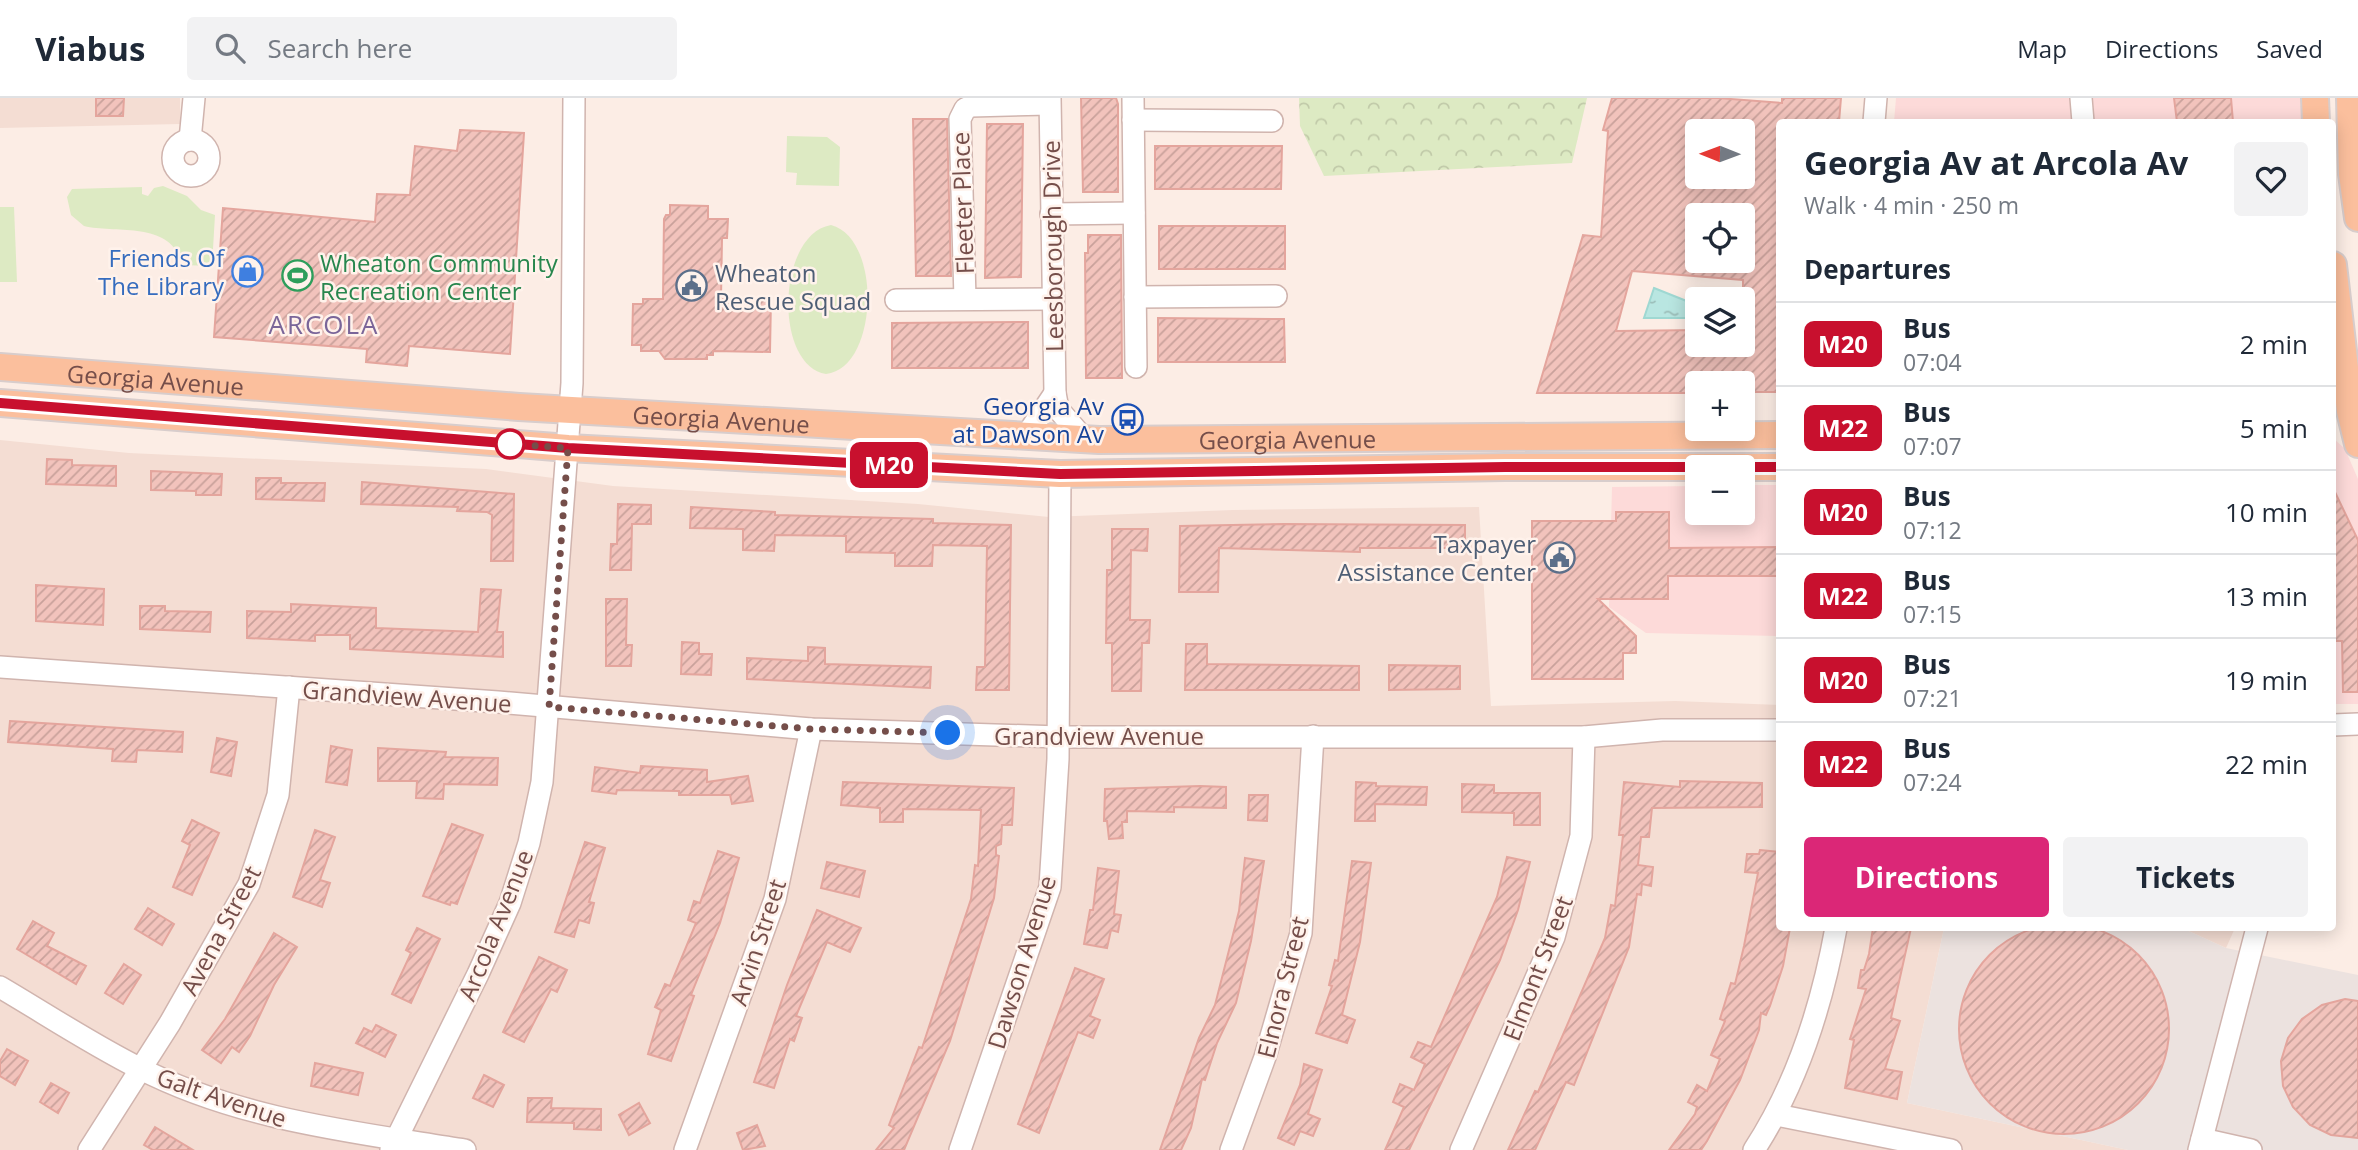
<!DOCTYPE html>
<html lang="en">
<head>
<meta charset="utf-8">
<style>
	:root { --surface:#fff; --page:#f2f2f3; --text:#1f2937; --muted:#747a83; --line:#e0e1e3; --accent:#db2777 }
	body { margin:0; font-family:"Open Sans",sans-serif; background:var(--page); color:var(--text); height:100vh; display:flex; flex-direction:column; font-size:26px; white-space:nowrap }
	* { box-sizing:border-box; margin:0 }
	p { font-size:23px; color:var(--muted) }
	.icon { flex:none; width:38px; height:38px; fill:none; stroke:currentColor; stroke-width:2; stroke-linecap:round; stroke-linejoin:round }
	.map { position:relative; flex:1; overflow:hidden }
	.panel { position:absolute; left:1776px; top:21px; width:560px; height:812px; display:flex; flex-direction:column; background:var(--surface); border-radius:7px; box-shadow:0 4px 18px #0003 }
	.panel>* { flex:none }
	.badge { padding:0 14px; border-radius:10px; font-size:24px; line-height:46px }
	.needle { width:46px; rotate:271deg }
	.tools { position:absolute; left:1685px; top:21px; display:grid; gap:14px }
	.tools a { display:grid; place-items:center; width:70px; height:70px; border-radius:7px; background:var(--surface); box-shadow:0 4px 18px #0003; font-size:35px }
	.you { position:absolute; width:35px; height:35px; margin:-18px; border:5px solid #fff; border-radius:50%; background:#1a73e8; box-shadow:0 0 0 10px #1a73e833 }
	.map>.badge { position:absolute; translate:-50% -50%; box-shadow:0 0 0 4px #fff }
	h2 { padding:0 28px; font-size:26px; line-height:63px }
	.round { display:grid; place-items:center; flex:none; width:74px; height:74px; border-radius:7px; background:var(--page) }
	.head { display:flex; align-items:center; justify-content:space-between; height:119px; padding:0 28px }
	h1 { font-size:33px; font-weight:700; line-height:52px }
	.cta { display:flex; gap:14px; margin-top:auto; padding:14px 28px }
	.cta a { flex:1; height:80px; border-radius:7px; background:var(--accent); color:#fff; font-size:28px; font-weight:700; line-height:80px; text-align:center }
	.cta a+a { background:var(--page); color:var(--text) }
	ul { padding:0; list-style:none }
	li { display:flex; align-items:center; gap:21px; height:84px; padding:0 28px; border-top:2px solid var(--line) }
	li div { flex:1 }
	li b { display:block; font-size:26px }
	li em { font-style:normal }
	li .badge { min-width:77px; font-weight:700; text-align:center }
	header { display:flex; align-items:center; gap:42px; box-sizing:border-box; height:98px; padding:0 35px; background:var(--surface); border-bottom:2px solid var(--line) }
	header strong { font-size:33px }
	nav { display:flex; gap:38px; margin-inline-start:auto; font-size:24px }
	.search { width:490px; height:63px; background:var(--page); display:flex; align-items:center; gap:18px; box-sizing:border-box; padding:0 24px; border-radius:7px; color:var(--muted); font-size:26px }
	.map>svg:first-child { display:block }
</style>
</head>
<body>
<header>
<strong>Viabus</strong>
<div class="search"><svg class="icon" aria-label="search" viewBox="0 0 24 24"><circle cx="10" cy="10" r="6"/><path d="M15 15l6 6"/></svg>Search here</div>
<nav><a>Map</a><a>Directions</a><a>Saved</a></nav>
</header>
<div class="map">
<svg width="2358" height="1052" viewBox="0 0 2358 1052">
	<defs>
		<pattern id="forest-crowns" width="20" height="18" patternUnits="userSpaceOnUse" patternTransform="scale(1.75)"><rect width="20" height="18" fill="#ddeac3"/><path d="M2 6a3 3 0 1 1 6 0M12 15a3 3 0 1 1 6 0" fill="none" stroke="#c1caa9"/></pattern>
		<pattern id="water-ripples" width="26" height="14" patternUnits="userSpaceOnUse" patternTransform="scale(1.75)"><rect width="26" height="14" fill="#b9e6e1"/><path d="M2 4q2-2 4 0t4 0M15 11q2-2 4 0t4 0" fill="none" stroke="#9bbdb8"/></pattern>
		<pattern id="building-hatch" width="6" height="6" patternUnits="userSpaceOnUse" patternTransform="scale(1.75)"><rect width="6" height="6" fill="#f2c3bc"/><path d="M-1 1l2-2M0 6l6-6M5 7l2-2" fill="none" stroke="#c9a19b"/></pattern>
	</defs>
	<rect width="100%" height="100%" fill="#fcede5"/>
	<g fill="#f4ddd3">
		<polygon points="0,0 180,0 180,26 0,30"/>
		<polygon points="0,342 129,355 486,371 613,388 918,406 1049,419 1233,412 1479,409 1491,608 1675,603 1780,607 1780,830 1944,830 1907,1005 2128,1052 0,1052"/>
		<polygon points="2182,830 2235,830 2226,850"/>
	</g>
	<g fill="#fddad9">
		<polygon points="1896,0 2304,0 2305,24 1894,24"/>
		<polygon points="2333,340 2345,351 2358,381 2358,606 2333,606"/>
		<polygon points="1743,387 1780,387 1777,538 1646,535 1609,509 1612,389 1697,388 1698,415 1743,415"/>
	</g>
	<polygon fill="#ece2df" points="1944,830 2182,830 2226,850 2358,877 2358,1052 2128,1052 1907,1005"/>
	<g fill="#ddeac3">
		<polygon points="787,38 827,39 840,49 839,88 796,87 797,75 786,74"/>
		<path d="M163,88L187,98L201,112L215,117L212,168L182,167C172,122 117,136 84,128L71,117L67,99L72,91L142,89V96L148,98L154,90Z"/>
		<polygon points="0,109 14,109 17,184 0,184"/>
		<path d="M831,127C883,141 878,271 826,276C773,267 777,136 831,127Z"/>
	</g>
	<polygon fill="url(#forest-crowns)" points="1299,0 1587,0 1572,65 1324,78 1300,28"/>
	<polygon fill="url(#water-ripples)" stroke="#9fd8d2" stroke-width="2" points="1654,190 1689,204 1687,220 1644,220"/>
	<g fill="url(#building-hatch)" stroke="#e4a59d" stroke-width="2" fill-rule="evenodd">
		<polygon points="96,0 124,0 123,18 96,18"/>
		<polygon points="1081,0 1116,0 1118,6 1118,94 1083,94"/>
		<path d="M1612,0H1718L1782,5V0H1841L1839,24H1780V294H1743V285H1698V295H1537L1583,137L1601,139L1608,33L1603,32ZM1698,31L1743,33V79H1698ZM1698,117H1743V163H1698ZM1632,173L1743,182V247H1698V232L1616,233Z"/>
		<polygon points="2174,0 2231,0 2233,24 2177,24"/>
		<polygon points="913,21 947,21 951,178 916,178"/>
		<polygon points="987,26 1023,26 1021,179 985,180"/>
		<polygon points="460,32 524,35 510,256 409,248 407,268 366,264 367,251 214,239 223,110 375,124 377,96 410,97 415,48 457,53"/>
		<polygon points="1155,48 1282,48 1281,91 1155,91"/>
		<polygon points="670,107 708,108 708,121 728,121 727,140 722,140 721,201 771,201 770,254 713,253 713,257 707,257 707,261 665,261 659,253 641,253 641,247 632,247 633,206 643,206 643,201 663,201 664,121 666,117 670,117"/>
		<rect x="1159" y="128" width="126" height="43"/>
		<polygon points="1088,137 1121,137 1122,280 1086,280 1085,155 1088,155"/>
		<polygon points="1158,220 1284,221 1285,264 1158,264"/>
		<polygon points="1028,224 1028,270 892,270 892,225"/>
		<polygon points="47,361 72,362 72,367 116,368 116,388 46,386"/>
		<polygon points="151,373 222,376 221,397 196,397 196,393 151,392"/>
		<polygon points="256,380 281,380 281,385 325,385 324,403 256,401"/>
		<polygon points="362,384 514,396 513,463 491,463 492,417 487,414 457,413 458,409 361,406"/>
		<polygon points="2333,390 2358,442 2358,594 2343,594 2342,543 2333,543"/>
		<polygon points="618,406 651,407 651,426 632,426 631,472 610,472 611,446 617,446"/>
		<polygon points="691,409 775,414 775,417 933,421 933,425 1011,427 1009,592 976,592 977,569 985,569 987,448 933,447 932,468 895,468 895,455 846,454 846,438 775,437 774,453 743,452 743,431 690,430"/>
		<polygon points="1616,414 1669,414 1669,450 1780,449 1780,478 1668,478 1668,501 1598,501 1636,538 1636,555 1623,555 1623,581 1532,581 1532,423 1616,423"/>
		<polygon points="1284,426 1465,427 1465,450 1360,450 1360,454 1219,450 1218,494 1179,494 1180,428"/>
		<polygon points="1112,431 1148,431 1147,453 1131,452 1130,522 1150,522 1149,545 1142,545 1141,593 1112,593 1112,545 1106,545 1107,472 1112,472"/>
		<polygon points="36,487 104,491 103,527 36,523"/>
		<polygon points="481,491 501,492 497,534 503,534 503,559 350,551 350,537 315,537 315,543 247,540 247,513 291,514 291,506 376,510 376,530 478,534"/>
		<polygon points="606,501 627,501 626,547 632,547 631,568 606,568"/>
		<polygon points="140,508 165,508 165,513 211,514 210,534 140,531"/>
		<polygon points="682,544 699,545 699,556 712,556 711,577 681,576"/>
		<polygon points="1186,546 1207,546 1207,566 1359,568 1359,592 1185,592"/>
		<polygon points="808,549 825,550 825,566 931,569 930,590 747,581 747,560 808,563"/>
		<polygon points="1389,567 1460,568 1460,591 1389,592"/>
		<polygon points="10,623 183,634 182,654 137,652 136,664 112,663 113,651 8,644"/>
		<polygon points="217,640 237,644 231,678 211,674"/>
		<polygon points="331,648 352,652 347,687 326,684"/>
		<polygon points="378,650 446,654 445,659 498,660 497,687 444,686 443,701 416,700 417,683 378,683"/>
		<polygon points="641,668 707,672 707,684 748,678 753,703 732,706 730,697 679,697 679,693 617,692 616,696 592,693 595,669 640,675"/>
		<polygon points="1680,683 1762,685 1762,709 1652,710 1649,739 1641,739 1638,767 1653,769 1651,788 1642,786 1641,797 1637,796 1629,849 1574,987 1566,984 1535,1052 1508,1052 1535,993 1538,994 1605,840 1611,807 1615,808 1623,737 1619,737 1624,684 1680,689"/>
		<polygon points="843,684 1014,690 1012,727 1002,727 1001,746 996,748 996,757 999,758 994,800 950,943 904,1052 876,1052 894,1030 889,1027 919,949 922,950 971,801 975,767 978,768 981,712 903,711 903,724 880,724 880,710 841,707"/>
		<polygon points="1356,684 1376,685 1376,688 1427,689 1426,707 1375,706 1375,723 1355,723"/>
		<polygon points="1462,686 1494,687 1494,695 1540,695 1540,727 1514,727 1514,715 1462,714"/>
		<polygon points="1200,688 1226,689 1226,710 1174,709 1174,714 1127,713 1127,724 1122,724 1123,740 1109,741 1107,723 1104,723 1105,691"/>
		<polygon points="1249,697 1268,697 1267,723 1248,722"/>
		<polygon points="192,722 219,735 192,797 173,789 190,747 182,743"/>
		<polygon points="452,726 483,737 457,806 451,804 450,807 423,798"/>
		<polygon points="315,732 335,739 320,782 330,785 322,809 293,799"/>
		<polygon points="585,744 605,750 589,804 594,805 589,825 579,822 574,839 555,834"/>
		<polygon points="1760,752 1780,754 1780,830 1790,830 1783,868 1770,908 1766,917 1761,915 1759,932 1740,982 1707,1043 1701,1052 1669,1052 1695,1016 1697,1009 1688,1004 1697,987 1707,993 1720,961 1711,957 1725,923 1720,921 1731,885 1735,886 1744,848 1758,775 1745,774 1747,756 1759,756"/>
		<polygon points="718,753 739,760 720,825 691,897 694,898 671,963 648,956 661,912 655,909 665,886 670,888 696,825 688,822 694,803 700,805"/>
		<polygon points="1507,759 1530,764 1518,812 1500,862 1409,1052 1385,1052 1404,1009 1393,1004 1400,986 1414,992 1425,966 1411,959 1418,944 1431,949 1497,799"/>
		<polygon points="1245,760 1264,763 1251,843 1236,905 1217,945 1205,982 1202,981 1191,1030 1181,1052 1160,1052 1199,940 1215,907 1239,813"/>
		<polygon points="1352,763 1371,765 1360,844 1342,917 1355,922 1347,945 1316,935 1332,888 1329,887 1335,862 1338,863"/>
		<polygon points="827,764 865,773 859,799 821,790"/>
		<polygon points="1098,770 1119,773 1114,816 1121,817 1118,834 1111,832 1107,850 1084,846 1090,812 1093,812"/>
		<polygon points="148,810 174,826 162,847 135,831"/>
		<polygon points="817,812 861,830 850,854 827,844 796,918 802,920 794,943 790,941 774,990 754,984 787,887"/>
		<polygon points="33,823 54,835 47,848 86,868 76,886 17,851"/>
		<circle cx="2064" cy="931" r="105"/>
		<polygon points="417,830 440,841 411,905 392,896 411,855 406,852"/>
		<polygon points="1873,830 1911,830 1891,920 1900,923 1885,971 1902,974 1897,1001 1845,990 1854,942 1850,941 1866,891 1858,890 1861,872 1864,872 1869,856"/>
		<polygon points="274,835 297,849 274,887 250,938 239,954 232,949 221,965 202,952 225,921"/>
		<polygon points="539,859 567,872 557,894 551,891 524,944 503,934"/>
		<polygon points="124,866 141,877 123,906 105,895"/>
		<polygon points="1075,870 1104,881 1090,918 1100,922 1093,940 1078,934 1039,1035 1018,1026"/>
		<polygon points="2345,901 2358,903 2358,1040 2331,1037 2310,1027 2293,1009 2283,988 2281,963 2288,940 2302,921 2322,907"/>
		<polygon points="376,927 396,937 385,959 356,945 364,930 372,934"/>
		<polygon points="7,951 28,963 15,987 0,978 0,963"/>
		<polygon points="315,965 363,975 358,997 311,988"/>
		<polygon points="1304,966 1322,972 1308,1016 1320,1021 1313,1038 1300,1033 1294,1047 1278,1040 1300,987"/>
		<polygon points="484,977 504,987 493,1009 473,1000"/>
		<polygon points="51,985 69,995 58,1015 40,1004"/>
		<polygon points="528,1000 552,1000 551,1010 601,1011 601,1032 574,1031 574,1025 527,1024"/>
		<polygon points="639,1005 650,1025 629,1037 619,1017"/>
		<polygon points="757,1027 765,1048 743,1052 737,1035"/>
		<polygon points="155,1029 193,1052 153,1052 144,1047"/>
	</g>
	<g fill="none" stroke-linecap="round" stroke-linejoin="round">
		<defs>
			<g id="minor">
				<polyline points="1050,0 1055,295 1058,311 1084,341"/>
				<polyline points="1133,0 1136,269"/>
				<polyline points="2081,0 2083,24"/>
				<polyline points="1133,22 1272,23"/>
				<polyline points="1874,24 1876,0"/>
				<circle cx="191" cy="60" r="18"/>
				<polyline points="190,42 194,0"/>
				<polyline points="1051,116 1134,115"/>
				<polyline points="1135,199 1276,198"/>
				<polyline points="965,201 960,21 965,11 971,8 1049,6"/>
				<polyline points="896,202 1053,201"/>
				<polyline points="1026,338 1055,295"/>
				<polyline points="0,569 498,604 811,631 1059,639 1584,639 1662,632 1780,632"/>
				<polyline points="2333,627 2358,626"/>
				<path d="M0,889C46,916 91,946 139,970C240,1022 354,1034 465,1052"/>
				<polyline points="1777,1017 1951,1052"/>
				<polyline points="2202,1041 2251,1052"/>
				<polyline points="89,1052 170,925 249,786 278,697 289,589"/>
				<polyline points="391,1052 478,876 510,805 529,745 542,684 572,285 574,0"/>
				<polyline points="685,1052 775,801 811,631"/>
				<polyline points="960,1052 1050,789 1058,661 1060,376"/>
				<polyline points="1231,1052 1265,959 1301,835 1313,638"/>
				<polyline points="1461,1052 1554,839 1581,738 1584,639"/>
				<path d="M1754,1052C1797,986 1822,907 1836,830"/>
				<polyline points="2199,1052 2257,830"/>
			</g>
			<g id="major">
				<polyline points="2315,0 2316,24"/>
				<polyline points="2350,0 2352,76 2358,120"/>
				<polyline points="2333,167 2350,313 2358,346"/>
				<path id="s1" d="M0,269L519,309L1099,342L1780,337"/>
				<polyline points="0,305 568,350 1060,376 1505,369 1780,369"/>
			</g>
		</defs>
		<use href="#minor" stroke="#d0b4ae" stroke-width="24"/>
		<use href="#major" stroke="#d8cdcc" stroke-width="30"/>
		<use href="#minor" stroke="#fff" stroke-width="21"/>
		<use href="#major" stroke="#fbbf9d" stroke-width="26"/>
	</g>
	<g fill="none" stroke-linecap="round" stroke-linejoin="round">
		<defs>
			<polyline id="line" points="0,305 568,350 1060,376 1505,369 1780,369"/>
		</defs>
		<use href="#line" stroke="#fff" stroke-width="16"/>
		<use href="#line" stroke="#c8102e" stroke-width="10"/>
		<polyline stroke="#754e4a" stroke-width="7" stroke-dasharray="0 12.6" points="510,346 568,350 549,609 811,631 948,635"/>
	</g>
	<defs>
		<symbol id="shop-ring" viewBox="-11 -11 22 22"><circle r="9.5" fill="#fff2eb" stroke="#3f7fe0" stroke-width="1.5"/><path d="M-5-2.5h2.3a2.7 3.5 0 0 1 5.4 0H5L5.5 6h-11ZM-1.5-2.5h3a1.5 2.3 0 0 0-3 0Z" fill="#3f7fe0"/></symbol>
		<symbol id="stadium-ring" viewBox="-11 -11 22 22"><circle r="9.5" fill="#fff2eb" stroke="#2e9e5b" stroke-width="1.5"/><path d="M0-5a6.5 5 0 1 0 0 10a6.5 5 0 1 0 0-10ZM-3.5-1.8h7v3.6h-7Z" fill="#2e9e5b"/></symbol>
		<symbol id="civic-ring" viewBox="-11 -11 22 22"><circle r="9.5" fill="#fff2eb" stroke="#5c6f8a" stroke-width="1.5"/><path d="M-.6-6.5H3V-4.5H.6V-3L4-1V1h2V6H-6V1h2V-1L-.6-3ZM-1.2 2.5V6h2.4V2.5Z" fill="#5c6f8a"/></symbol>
		<symbol id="bus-ring" viewBox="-11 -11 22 22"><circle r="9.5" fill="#fff2eb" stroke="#1a4fb4" stroke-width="1.5"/><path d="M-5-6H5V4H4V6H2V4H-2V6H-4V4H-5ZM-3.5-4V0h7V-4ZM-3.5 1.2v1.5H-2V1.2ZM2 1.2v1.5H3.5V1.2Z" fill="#1a4fb4"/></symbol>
	</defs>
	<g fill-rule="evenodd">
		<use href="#shop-ring" x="230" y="156" width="35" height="35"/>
		<use href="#stadium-ring" x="280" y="160" width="35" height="35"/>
		<use href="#civic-ring" x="674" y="170" width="35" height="35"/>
		<use href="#bus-ring" x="1110" y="304" width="35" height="35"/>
		<use href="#civic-ring" x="1542" y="442" width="35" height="35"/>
	</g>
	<circle fill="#fff" stroke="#c8102e" stroke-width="3.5" cx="510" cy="346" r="14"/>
	<g text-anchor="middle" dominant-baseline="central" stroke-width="5" stroke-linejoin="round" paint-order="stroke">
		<g font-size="24" fill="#754e4a" stroke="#fff2eb">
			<text transform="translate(962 105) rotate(-92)">Fleeter Place</text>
			<text transform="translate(1052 148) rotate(-91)">Leesborough Drive</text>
			<text stroke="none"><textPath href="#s1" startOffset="156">Georgia Avenue</textPath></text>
			<text stroke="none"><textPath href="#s1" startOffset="723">Georgia Avenue</textPath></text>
			<text stroke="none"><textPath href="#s1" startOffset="1290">Georgia Avenue</textPath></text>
			<text transform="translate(407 598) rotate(4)">Grandview Avenue</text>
			<text x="1099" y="637">Grandview Avenue</text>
			<text transform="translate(495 827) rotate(-68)">Arcola Avenue</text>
			<text transform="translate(220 832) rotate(-62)">Avena Street</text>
			<text transform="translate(757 844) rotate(-72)">Arvin Street</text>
			<text transform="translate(1021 864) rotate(-73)">Dawson Avenue</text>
			<text transform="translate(1537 870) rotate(-69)">Elmont Street</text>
			<text transform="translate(1282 889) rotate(-76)">Elnora Street</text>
			<text transform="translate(222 999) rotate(19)">Galt Avenue</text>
		</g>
		<g font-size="24" fill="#366cbe" stroke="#fff2eb" text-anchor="end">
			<text x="224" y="159">Friends Of<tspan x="224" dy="28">The Library</tspan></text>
		</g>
		<g font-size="24" fill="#27864d" stroke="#fff2eb" text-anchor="start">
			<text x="320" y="164">Wheaton Community<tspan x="320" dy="28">Recreation Center</tspan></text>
		</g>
		<g font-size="24" fill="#4e5e75" stroke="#fff2eb" text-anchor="start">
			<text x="715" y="174">Wheaton<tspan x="715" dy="28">Rescue Squad</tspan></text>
			<text x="1536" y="445" text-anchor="end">Taxpayer<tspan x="1536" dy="28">Assistance Center</tspan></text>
		</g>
		<g font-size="24" fill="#164399" stroke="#fff2eb" text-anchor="end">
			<text x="1104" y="307">Georgia Av<tspan x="1104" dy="28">at Dawson Av</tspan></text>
		</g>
		<g font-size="26" letter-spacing="2" fill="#7a6599" stroke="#fff2eb">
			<text x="324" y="226">ARCOLA</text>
		</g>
	</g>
</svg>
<div class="tools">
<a><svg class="needle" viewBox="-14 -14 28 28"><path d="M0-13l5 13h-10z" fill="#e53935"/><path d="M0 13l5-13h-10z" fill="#747a83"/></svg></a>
<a><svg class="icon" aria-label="locate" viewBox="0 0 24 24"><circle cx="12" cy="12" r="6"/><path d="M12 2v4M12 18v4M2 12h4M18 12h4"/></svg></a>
<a><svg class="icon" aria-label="layers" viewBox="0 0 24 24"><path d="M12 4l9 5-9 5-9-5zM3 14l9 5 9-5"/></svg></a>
<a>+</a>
<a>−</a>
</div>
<div class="you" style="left:948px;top:635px"></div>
<b class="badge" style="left:889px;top:367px;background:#c8102e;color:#fff">M20</b>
<section class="panel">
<div class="head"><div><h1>Georgia Av at Arcola Av</h1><p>Walk · 4 min · 250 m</p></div><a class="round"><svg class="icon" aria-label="heart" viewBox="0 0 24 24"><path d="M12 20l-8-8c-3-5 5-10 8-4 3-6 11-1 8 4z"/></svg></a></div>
<h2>Departures</h2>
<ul>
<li><span class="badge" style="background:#c8102e;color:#fff">M20</span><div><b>Bus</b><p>07:04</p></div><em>2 min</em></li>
<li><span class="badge" style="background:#c8102e;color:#fff">M22</span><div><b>Bus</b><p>07:07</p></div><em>5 min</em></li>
<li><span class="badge" style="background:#c8102e;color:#fff">M20</span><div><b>Bus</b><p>07:12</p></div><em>10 min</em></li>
<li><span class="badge" style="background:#c8102e;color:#fff">M22</span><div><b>Bus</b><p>07:15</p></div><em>13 min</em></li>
<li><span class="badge" style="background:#c8102e;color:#fff">M20</span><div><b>Bus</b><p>07:21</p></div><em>19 min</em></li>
<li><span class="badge" style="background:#c8102e;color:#fff">M22</span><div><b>Bus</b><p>07:24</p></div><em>22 min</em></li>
</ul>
<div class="cta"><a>Directions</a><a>Tickets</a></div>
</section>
</div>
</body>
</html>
